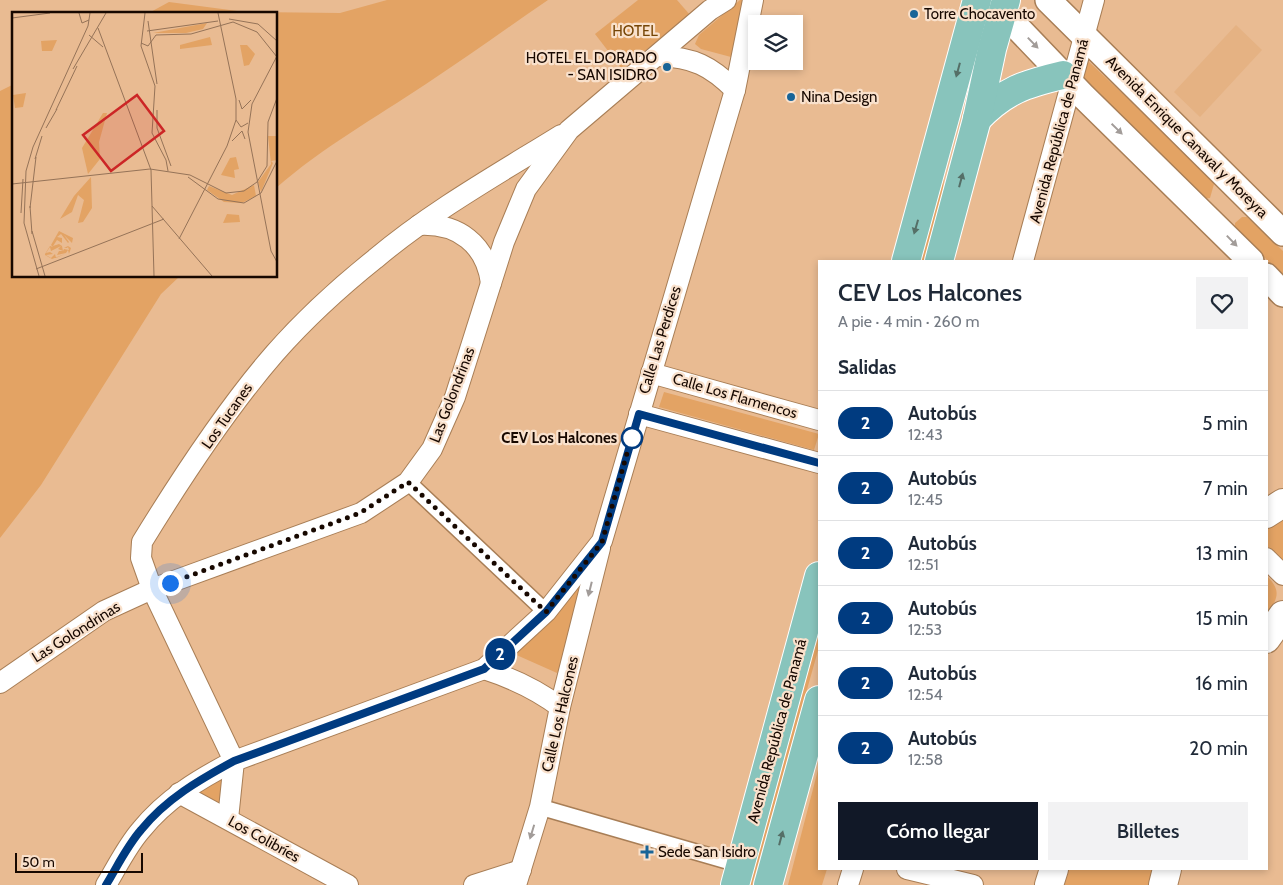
<!DOCTYPE html>
<html lang="es">
<head>
<meta charset="utf-8">
<style>
	:root { --surface:#fff; --page:#f2f2f3; --text:#1f2937; --muted:#747a83; --line:#e0e1e3; --accent:#111827 }
	body { margin:0; font-family:Cabin,sans-serif; background:var(--page); color:var(--text); height:100vh; display:flex; flex-direction:column; font-size:19px; white-space:nowrap }
	* { box-sizing:border-box; margin:0 }
	p { font-size:16px; color:var(--muted) }
	.icon { flex:none; width:28px; height:28px; fill:none; stroke:currentColor; stroke-width:2; stroke-linecap:round; stroke-linejoin:round }
	.map { position:relative; flex:1; overflow:hidden }
	.panel { position:absolute; left:818px; top:260px; width:450px; height:610px; display:flex; flex-direction:column; background:var(--surface); border-radius:0px; box-shadow:0 2px 8px #0003 }
	.panel>* { flex:none }
	.badge { padding:0 10px; border-radius:16px; font-size:18px; line-height:32px }
	.tools { position:absolute; left:748px; top:15px; display:grid; gap:10px }
	.tools a { display:grid; place-items:center; width:55px; height:55px; border-radius:0px; background:var(--surface); box-shadow:0 2px 8px #0003; font-size:25px }
	.scale { position:absolute; left:15px; bottom:12px; width:128px; box-sizing:border-box; padding-left:5px; border:2px solid #170800; border-top:0; font-size:14px; line-height:18px; white-space:nowrap; color:#170800; -webkit-text-stroke:4px #f9e1cc; paint-order:stroke }
	.you { position:absolute; width:25px; height:25px; margin:-12px; border:4px solid #fff; border-radius:50%; background:#1a73e8; box-shadow:0 0 0 8px #1a73e833 }
	.map>.badge { position:absolute; translate:-50% -50%; box-shadow:0 0 0 2px #fff }
	h2 { padding:0 20px; font-size:19px; line-height:45px }
	.round { display:grid; place-items:center; flex:none; width:52px; height:52px; border-radius:0px; background:var(--page) }
	.overview { display:flex; align-items:center; justify-content:space-between; height:85px; padding:0 20px }
	h1 { font-size:24px; font-weight:600; line-height:38px }
	.action { display:flex; gap:10px; margin-top:auto; padding:10px 20px }
	.action a { flex:1; height:58px; border-radius:0px; background:var(--accent); color:#fff; font-size:20px; font-weight:600; line-height:58px; text-align:center }
	.action a+a { background:var(--page); color:var(--text) }
	ul { padding:0; list-style:none }
	li { display:flex; align-items:center; gap:15px; height:65px; padding:0 20px; border-top:1px solid var(--line) }
	li div { flex:1 }
	li b { display:block; font-size:19px }
	li em { font-style:normal }
	li .badge { min-width:55px; font-weight:700; text-align:center }
	.map>svg:first-child { display:block }
</style>
</head>
<body>
<div class="map">
<svg width="1283" height="885" viewBox="0 0 1283 885">
	<rect width="100%" height="100%" fill="#e9bb92"/>
	<polygon fill="#e5b283" points="1236,25 1262,50 1200,117 1174,92"/>
	<g fill="#e3a364">
		<path d="M387,0H548C507,28 467,57 426,84C375,118 323,147 276,188V14H147L169,2L245,12L340,13Z"/>
		<polygon points="638,0 677,0 690,15 622,69 595,34"/>
		<polygon points="740,0 748,0 735,53 731,57 701,49 695,44 699,35"/>
		<polygon points="974,51 978,51 944,176 942,199 925,261 915,261"/>
		<polygon points="1087,60 1211,177 1214,184 1210,198 1203,199 1081,79"/>
		<polygon points="14,84 14,276 180,276 161,294 41,485 0,538 0,91"/>
		<polygon points="1242,217 1247,217 1283,251 1283,276 1235,228 1235,223"/>
		<polygon points="664,392 819,434 814,450 659,407"/>
		<polygon points="1283,513 1283,561 1266,545 1266,525"/>
		<path d="M1266,575C1283,592 1277,598 1266,617Z"/>
		<path d="M581,580L586,587L566,659L557,673L512,653C543,635 561,610 581,580Z"/>
		<polygon points="819,609 819,647 752,885 740,885"/>
		<polygon points="819,766 819,869 827,869 822,885 788,885"/>
		<polygon points="221,778 221,804 198,792"/>
		<polygon points="1064,869 1157,869 1154,885 1060,885"/>
	</g>
	<g fill="none" stroke-linecap="round" stroke-linejoin="round">
		<defs>
			<g id="pedestrian">
				<polyline points="408,482 546,612"/>
				<polyline points="540,807 741,865"/>
			</g>
			<g id="minor">
				<path d="M658,56C693,57 711,66 735,90"/>
				<path d="M419,225C458,223 486,244 491,283"/>
				<polyline points="1023,261 1094,0"/>
				<polyline points="651,373 819,420"/>
				<polyline points="639,414 819,463"/>
				<polyline points="1266,558 1283,575"/>
				<path d="M484,669C512,678 536,689 560,707"/>
				<polyline points="0,683 104,611 152,589 361,513 408,482 432,449 455,397 504,242 526,189 569,130 710,10 726,0"/>
				<polyline points="179,793 348,885"/>
				<path d="M228,819L234,761L152,589L141,558L142,542C180,480 228,407 275,353C305,319 340,287 375,259C432,211 498,174 561,135"/>
				<polyline points="907,869 973,885"/>
				<path d="M106,885C117,867 127,846 141,830C166,799 199,779 234,761L484,669L546,612L602,541L735,90L753,0"/>
				<polyline points="474,885 521,870"/>
				<polyline points="516,885 540,807 560,707 600,548"/>
				<polyline points="848,885 853,869"/>
			</g>
			<g id="tertiary">
				<polyline points="991,0 1082,95 1251,261"/>
				<polyline points="1048,0 1283,233"/>
				<polyline points="1266,276 1283,294"/>
			</g>
			<g id="secondary">
				<polyline points="1266,514 1283,503"/>
				<polyline points="1266,639 1283,615"/>
				<polyline points="1049,885 1054,869"/>
				<polyline points="1163,885 1167,869"/>
			</g>
			<g id="primary">
				<path d="M977,119C1005,90 1025,84 1063,75"/>
				<polyline points="906,261 977,0"/>
				<polyline points="939,261 977,119 992,49 1006,0"/>
				<polyline points="735,885 819,576"/>
				<polyline points="768,885 819,700"/>
			</g>
		</defs>
		<use href="#pedestrian" stroke="#a87e56" stroke-width="18"/>
		<use href="#minor" stroke="#a87e56" stroke-width="22"/>
		<use href="#tertiary" stroke="#a87e56" stroke-width="28"/>
		<use href="#secondary" stroke="#a87e56" stroke-width="30"/>
		<use href="#primary" stroke="#fff" stroke-width="30"/>
		<use href="#pedestrian" stroke="#fff" stroke-width="15"/>
		<use href="#minor" stroke="#fff" stroke-width="20"/>
		<use href="#tertiary" stroke="#fff" stroke-width="25"/>
		<use href="#secondary" stroke="#fff" stroke-width="28"/>
		<use href="#primary" stroke="#88c4bc" stroke-width="28"/>
	</g>
	<defs><path id="oneway-solid" d="M-6-.8H1V-3.2L6.5 0L1 3.2V.8H-6Z" transform="scale(1.25)"/></defs>
	<g fill="#a29c99">
		<use href="#oneway-solid" transform="translate(1033 43) rotate(46)"/>
		<use href="#oneway-solid" transform="translate(1117 129) rotate(44)"/>
		<use href="#oneway-solid" transform="translate(1232 241) rotate(46)"/>
		<use href="#oneway-solid" transform="translate(590 589) rotate(104)"/>
		<use href="#oneway-solid" transform="translate(532 832) rotate(107)"/>
	</g>
	<g fill="#556f67">
		<use href="#oneway-solid" transform="translate(958 70) rotate(105)"/>
		<use href="#oneway-solid" transform="translate(961 180) rotate(-75)"/>
		<use href="#oneway-solid" transform="translate(916 227) rotate(106)"/>
		<use href="#oneway-solid" transform="translate(781 838) rotate(-75)"/>
	</g>
	<g fill="none" stroke-linecap="round" stroke-linejoin="round">
		<defs>
			<path id="line" d="M106,885C117,867 127,846 141,830C166,799 199,780 234,761L484,669L546,612L602,542L639,414L819,463"/>
		</defs>
		<use href="#line" stroke="#fff" stroke-width="11"/>
		<use href="#line" stroke="#003b80" stroke-width="8"/>
		<polyline stroke="#170800" stroke-width="5" stroke-dasharray="0 9" points="170,583 360,513 408,482 546,612 602,542 633,432 632,438"/>
	</g>
	<g fill="#196598" stroke="#f9e1cc" stroke-width="2">
		<circle cx="914" cy="14" r="5"/>
		<circle cx="667" cy="67" r="5"/>
		<circle cx="791" cy="97" r="5"/>
		<path d="M644.5 844.5h5v5h5v5h-5v5h-5v-5h-5v-5h5z"/>
	</g>
	<circle fill="#fff" stroke="#003b80" stroke-width="2.5" cx="632" cy="438" r="10"/>
	<g text-anchor="middle" dominant-baseline="central" stroke-width="4.5" stroke-linejoin="round" paint-order="stroke">
		<g font-size="15" fill="#170800" stroke="#f9e1cc" text-anchor="start">
			<text x="924" y="14">Torre Chocavento</text>
			<text x="657" y="58" text-anchor="end">HOTEL EL DORADO<tspan x="657" dy="17">- SAN ISIDRO</tspan></text>
			<text x="801" y="97">Nina Design</text>
			<text x="658" y="852">Sede San Isidro</text>
		</g>
		<g font-size="15" fill="#764505" stroke="#f9e1cc">
			<text x="635" y="31">HOTEL</text>
		</g>
		<g font-size="15" fill="#170800" stroke="#f9e1cc">
			<text transform="translate(1059 131) rotate(-75)">Avenida República de Panamá</text>
			<text transform="translate(1187 137) rotate(45)">Avenida Enrique Canaval y Moreyra</text>
			<text transform="translate(660 340) rotate(-73)">Calle Las Perdices</text>
			<text transform="translate(452 395) rotate(-69)">Las Golondrinas</text>
			<text transform="translate(735 396) rotate(16)">Calle Los Flamencos</text>
			<text transform="translate(227 416) rotate(-55)">Los Tucanes</text>
			<text transform="translate(76 632) rotate(-32)">Las Golondrinas</text>
			<text transform="translate(560 714) rotate(-77)">Calle Los Halcones</text>
			<text transform="translate(777 731) rotate(-75)">Avenida República de Panamá</text>
			<text transform="translate(264 839) rotate(29)">Los Colibríes</text>
		</g>
		<g font-size="15" font-weight="bold" fill="#170800" stroke="#f9e1cc" text-anchor="end">
			<text x="617" y="438">CEV Los Halcones</text>
		</g>
	</g>
	<g transform="translate(12 12)">
		<rect width="265" height="265" fill="#e9bb92"/>
		<path d="M195,11L191,17L174,21H141ZM198,25L200,33L168,37V33ZM45,28L40,39H30L29,29ZM228,33H235L243,42L237,53L232,54ZM14,81L11,95L3,96L1,83ZM91,101H95L87,130L88,147L76,162L70,136ZM256,124H265V148L259,149L261,151L249,180L246,170L259,152ZM224,145L227,157L222,158L223,166L209,163L218,146ZM79,165L80,196L71,210L66,211L72,188L66,183L60,200L48,207L62,184ZM242,173L244,184L230,191L212,190L195,178L197,174L220,183ZM215,202L227,203L228,210L211,211ZM47,219L61,226L60,231L52,223L57,230L56,231L49,222L45,225L50,226V231L45,228L41,234L47,232L50,234L51,239L52,237L57,238L56,235L55,236H52L56,234L59,236L57,242L56,238L54,241L45,243L47,239H51L46,237L49,234L39,239L38,235L34,241L38,240L41,242L34,243L39,246L43,242L44,246L53,242L40,247L33,243V242L38,234L41,235L39,233Z" fill="#e3a364"/>
		<path fill="none" stroke="#957358" stroke-width="1" d="M67,1L70,11L77,8M133,1L129,34L143,74L140,121L154,148L156,159M0,6L38,1M217,7L246,12L265,29M136,9L145,72M86,16L139,158L142,264M135,19L206,9M77,23L91,35M129,31L136,34L144,23L179,22L221,10L245,20L265,45M265,44L240,92L236,120L259,239L265,250M61,57L94,1M227,88L230,97L239,88M44,98L65,54M145,98V116L159,154M224,108L229,115L236,111M34,116L45,97M220,129L230,119L233,127M23,147L30,124M176,165L206,187L232,191L249,181L265,149M0,172L138,157L178,163L214,181L232,179L245,170L255,154L256,110L265,86M18,194L20,222M140,194L200,264M18,196L24,145M9,201L11,167M20,219L33,264M167,227L215,134L224,108V87L206,1M24,257L152,207M27,264L12,211L14,159L21,135L76,14L78,1"/>
		<path fill="#cc2626" fill-opacity="0.15" stroke="#cc2626" stroke-width="2.5" d="M125,83L152,119L99,159L71,123Z"/>
		<rect width="265" height="265" fill="none" stroke="#170800" stroke-width="2.5"/>
	</g>
</svg>
<div class="tools">
<a><svg class="icon" aria-label="layers" viewBox="0 0 24 24"><path d="M12 4l9 5-9 5-9-5zM3 14l9 5 9-5"/></svg></a>
</div>
<div class="scale">50 m</div>
<div class="you" style="left:170px;top:583px"></div>
<b class="badge" style="left:500px;top:654px;background:#003b80;color:#fff">2</b>
<section class="panel">
<div class="overview"><div><h1>CEV Los Halcones</h1><p>A pie · 4 min · 260 m</p></div><a class="round"><svg class="icon" aria-label="heart" viewBox="0 0 24 24"><path d="M12 20l-8-8c-3-5 5-10 8-4 3-6 11-1 8 4z"/></svg></a></div>
<h2>Salidas</h2>
<ul>
<li><span class="badge" style="background:#003b80;color:#fff">2</span><div><b>Autobús</b><p>12:43</p></div><em>5 min</em></li>
<li><span class="badge" style="background:#003b80;color:#fff">2</span><div><b>Autobús</b><p>12:45</p></div><em>7 min</em></li>
<li><span class="badge" style="background:#003b80;color:#fff">2</span><div><b>Autobús</b><p>12:51</p></div><em>13 min</em></li>
<li><span class="badge" style="background:#003b80;color:#fff">2</span><div><b>Autobús</b><p>12:53</p></div><em>15 min</em></li>
<li><span class="badge" style="background:#003b80;color:#fff">2</span><div><b>Autobús</b><p>12:54</p></div><em>16 min</em></li>
<li><span class="badge" style="background:#003b80;color:#fff">2</span><div><b>Autobús</b><p>12:58</p></div><em>20 min</em></li>
</ul>
<div class="action"><a>Cómo llegar</a><a>Billetes</a></div>
</section>
</div>
</body>
</html>
